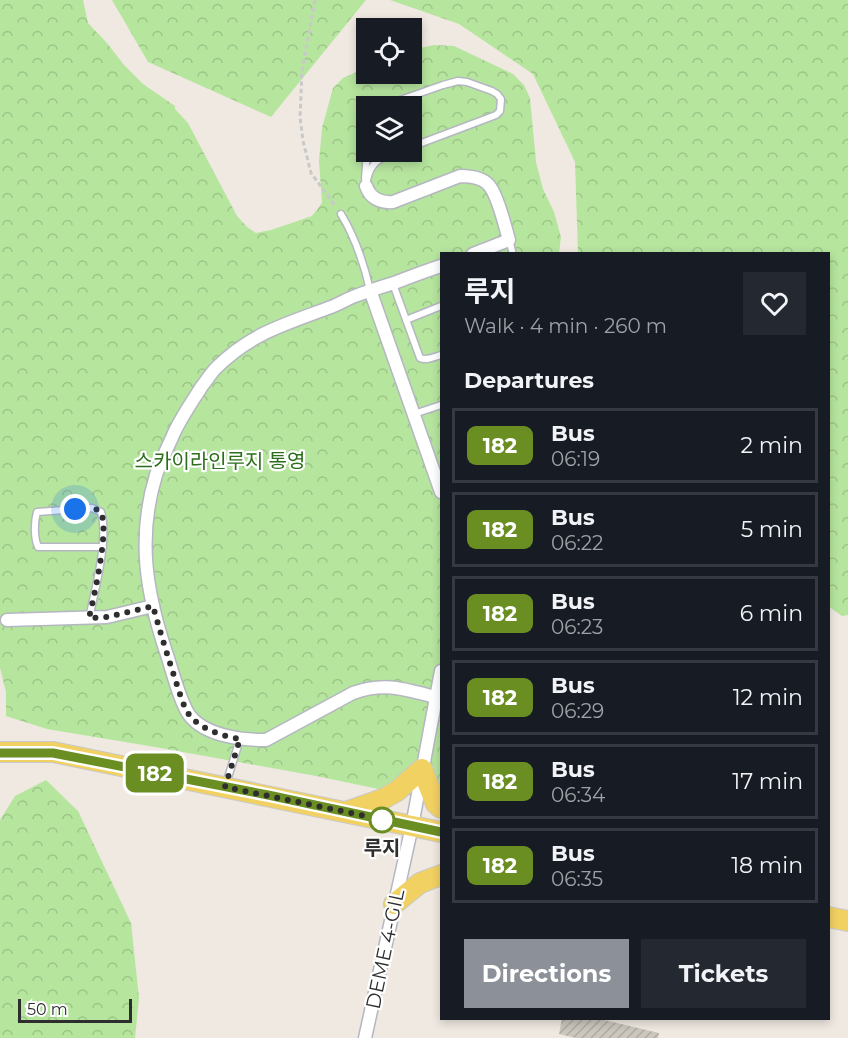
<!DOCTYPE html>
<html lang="en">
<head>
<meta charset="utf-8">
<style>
	:root { --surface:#171b24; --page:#242831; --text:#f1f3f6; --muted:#9ea1a6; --line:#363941; --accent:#8c9099 }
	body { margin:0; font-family:Montserrat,"Noto Sans KR",sans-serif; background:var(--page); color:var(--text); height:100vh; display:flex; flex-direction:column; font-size:22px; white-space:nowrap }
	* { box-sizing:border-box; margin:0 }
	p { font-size:20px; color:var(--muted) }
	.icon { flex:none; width:33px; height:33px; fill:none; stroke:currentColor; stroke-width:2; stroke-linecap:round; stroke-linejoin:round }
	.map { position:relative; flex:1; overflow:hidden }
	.side { position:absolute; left:440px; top:252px; width:390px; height:768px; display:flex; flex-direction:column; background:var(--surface); border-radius:0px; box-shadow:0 3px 9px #0003 }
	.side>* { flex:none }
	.badge { padding:0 12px; border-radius:9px; font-size:21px; line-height:39px }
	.controls { position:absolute; left:356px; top:18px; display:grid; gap:12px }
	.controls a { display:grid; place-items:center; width:66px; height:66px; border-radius:0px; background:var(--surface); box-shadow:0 3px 9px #0003; font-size:30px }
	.scale { position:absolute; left:18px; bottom:15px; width:114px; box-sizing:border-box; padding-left:6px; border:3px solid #2e2e2e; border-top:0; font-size:16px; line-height:21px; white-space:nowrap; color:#2e2e2e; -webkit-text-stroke:4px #fff; paint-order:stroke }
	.you { position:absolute; width:30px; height:30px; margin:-15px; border:4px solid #fff; border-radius:50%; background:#1a73e8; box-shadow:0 0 0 9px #1a73e833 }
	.map>.badge { position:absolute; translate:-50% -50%; box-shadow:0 0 0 3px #fff }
	h2 { padding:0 24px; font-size:22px; line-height:54px }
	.round { display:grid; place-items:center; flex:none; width:63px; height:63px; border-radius:0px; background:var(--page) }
	.overview { display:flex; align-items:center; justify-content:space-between; height:102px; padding:0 24px }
	h1 { font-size:28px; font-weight:700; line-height:45px }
	.action { display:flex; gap:12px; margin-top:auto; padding:12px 24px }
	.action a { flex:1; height:69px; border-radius:0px; background:var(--accent); color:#fff; font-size:24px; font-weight:700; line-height:69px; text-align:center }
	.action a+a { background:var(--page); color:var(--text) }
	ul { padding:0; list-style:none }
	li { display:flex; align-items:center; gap:18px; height:75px; margin:0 12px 9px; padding:0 12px; border:3px solid var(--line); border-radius:0px }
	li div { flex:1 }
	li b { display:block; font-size:22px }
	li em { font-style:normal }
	li .badge { min-width:66px; font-weight:700; text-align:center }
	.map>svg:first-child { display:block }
</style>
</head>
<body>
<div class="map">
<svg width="848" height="1038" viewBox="0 0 848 1038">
	<defs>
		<pattern id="forest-crowns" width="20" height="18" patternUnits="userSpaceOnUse" patternTransform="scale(1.5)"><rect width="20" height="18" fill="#b6e59e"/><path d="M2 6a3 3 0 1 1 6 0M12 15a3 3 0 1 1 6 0" fill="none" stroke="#9dc588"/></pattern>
		<pattern id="building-hatch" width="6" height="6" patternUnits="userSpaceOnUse" patternTransform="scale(1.5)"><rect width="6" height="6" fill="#cbc7bf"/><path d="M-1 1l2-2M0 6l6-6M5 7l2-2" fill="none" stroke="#afaba4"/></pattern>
	</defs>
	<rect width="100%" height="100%" fill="#efe9e1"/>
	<g fill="url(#forest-crowns)" fill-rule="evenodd">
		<path d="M0,0H83L88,23L107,43L124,65L143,84L175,106V109L188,123L237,216L247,227L256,233L271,230L312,216L322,203L319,161L322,128L333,88L343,78L366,68V74H411V50L434,45L454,46L513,74L524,85L530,98L536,162L543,189L554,212L561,237L559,253L441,254V802L316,776L155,747L47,729L6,716V692L0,668ZM366,106H411V152H366Z"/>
		<polygon points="112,0 366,0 271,117 148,62"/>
		<polygon points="390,0 848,0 848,615 842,616 828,606 828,254 578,253 575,162 533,74 459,24"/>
		<polygon points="46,780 78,811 131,923 139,998 135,1038 0,1038 0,820 15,796"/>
	</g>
	<polygon fill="url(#building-hatch)" points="562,1018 596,1018 659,1033 658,1038 576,1038 559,1034"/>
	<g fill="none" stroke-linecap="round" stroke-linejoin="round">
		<defs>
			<g id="lane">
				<polyline points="383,106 443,85 458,81 467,82 492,91 497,94 501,99 500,111 496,115 411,147"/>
				<polyline points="365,179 367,152"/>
				<path d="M366,186C369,163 377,159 397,152"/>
				<path d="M341,214C355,237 364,264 370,290"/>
				<polyline points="509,240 513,254"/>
				<path d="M393,284L420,358C427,361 434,357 441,355"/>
				<polyline points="406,320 441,306"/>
				<polyline points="414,414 441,405"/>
				<path d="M89,618C95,591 109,537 101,512L92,508L37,512C34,522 34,538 38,547H103"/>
				<polyline points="226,784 240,739"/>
			</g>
			<g id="street">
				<path d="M366,186C370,198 380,203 393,202L460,176C471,176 485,178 491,188C499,200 505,226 509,240L473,254"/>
				<polyline points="370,290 441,492"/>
				<polyline points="7,620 107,617 153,606"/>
				<path d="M435,697C404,689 384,682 353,693L266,740C242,740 206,736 190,716C180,703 172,669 166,652C146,592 137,537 156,475C161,460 168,447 174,433C182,416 192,402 202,386C207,380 211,373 216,368C251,333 286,324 331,307C339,304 347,299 355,296C368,291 381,287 394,283C410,277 425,271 441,266"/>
				<polyline points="365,1038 412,826 441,671"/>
			</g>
			<g id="primary">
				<polyline points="0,752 53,752 441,832"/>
				<polyline points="346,812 383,799 397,791 422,769 436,804 441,808"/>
				<polyline points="394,904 420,883 441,875"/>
				<polyline points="828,917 848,921"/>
			</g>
		</defs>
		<use href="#lane" stroke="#b4b7c1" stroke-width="9"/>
		<use href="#street" stroke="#b4b7c1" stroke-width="15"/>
		<use href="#primary" stroke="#c9c9c9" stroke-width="22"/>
		<polyline stroke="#c9c9c9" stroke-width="3" stroke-dasharray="4.5 3" stroke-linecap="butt" points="315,0 302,71 300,117 303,141 311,173 336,207"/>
		<use href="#lane" stroke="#fff" stroke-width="6"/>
		<use href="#street" stroke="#fff" stroke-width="12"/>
		<use href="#primary" stroke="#f2d163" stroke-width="20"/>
	</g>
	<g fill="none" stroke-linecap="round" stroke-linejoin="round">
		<defs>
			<polyline id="line" points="0,753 53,753 268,795 441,832"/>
		</defs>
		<use href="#line" stroke="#fff" stroke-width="14"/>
		<use href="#line" stroke="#6b8e23" stroke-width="9"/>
		<path stroke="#2e2e2e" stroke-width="6" stroke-dasharray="0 10.8" d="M75,509C82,509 93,506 99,511C112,520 93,601 89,618L107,617L153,606C160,632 168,657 176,682C180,693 183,707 190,716C202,730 223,736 240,739L225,787L390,821L382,820"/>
	</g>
	<circle fill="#fff" stroke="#6b8e23" stroke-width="3" cx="382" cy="820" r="12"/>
	<g text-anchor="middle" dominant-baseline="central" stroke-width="4.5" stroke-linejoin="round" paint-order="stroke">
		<g font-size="20" fill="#2c6e1b" stroke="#fff">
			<text x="220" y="461">스카이라인루지 통영</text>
		</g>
		<g font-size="20" font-weight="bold" fill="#2e2e2e" stroke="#fff">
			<text x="382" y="848">루지</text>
		</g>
		<g font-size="20" fill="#2e2e2e" stroke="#fff">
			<text transform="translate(385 949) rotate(-78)">DEME 4-GIL</text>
		</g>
	</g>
</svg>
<div class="controls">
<a><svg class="icon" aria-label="locate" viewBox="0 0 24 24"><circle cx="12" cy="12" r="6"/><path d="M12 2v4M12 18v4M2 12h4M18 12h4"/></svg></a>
<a><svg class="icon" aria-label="layers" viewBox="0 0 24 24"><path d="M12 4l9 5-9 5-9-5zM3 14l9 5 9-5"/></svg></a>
</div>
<div class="scale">50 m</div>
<div class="you" style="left:75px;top:509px"></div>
<b class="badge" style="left:155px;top:773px;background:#6b8e23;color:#fff">182</b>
<section class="side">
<div class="overview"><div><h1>루지</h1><p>Walk · 4 min · 260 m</p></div><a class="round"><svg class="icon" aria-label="heart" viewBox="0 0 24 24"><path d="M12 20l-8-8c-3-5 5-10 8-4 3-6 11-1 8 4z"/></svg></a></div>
<h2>Departures</h2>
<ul>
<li><span class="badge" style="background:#6b8e23;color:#fff">182</span><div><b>Bus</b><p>06:19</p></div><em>2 min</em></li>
<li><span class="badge" style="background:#6b8e23;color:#fff">182</span><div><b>Bus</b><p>06:22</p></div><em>5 min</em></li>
<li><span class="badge" style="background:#6b8e23;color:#fff">182</span><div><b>Bus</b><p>06:23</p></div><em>6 min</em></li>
<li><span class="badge" style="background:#6b8e23;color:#fff">182</span><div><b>Bus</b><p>06:29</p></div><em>12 min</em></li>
<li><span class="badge" style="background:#6b8e23;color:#fff">182</span><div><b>Bus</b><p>06:34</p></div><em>17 min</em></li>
<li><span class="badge" style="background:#6b8e23;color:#fff">182</span><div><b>Bus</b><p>06:35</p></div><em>18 min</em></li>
</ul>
<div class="action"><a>Directions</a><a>Tickets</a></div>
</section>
</div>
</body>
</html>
